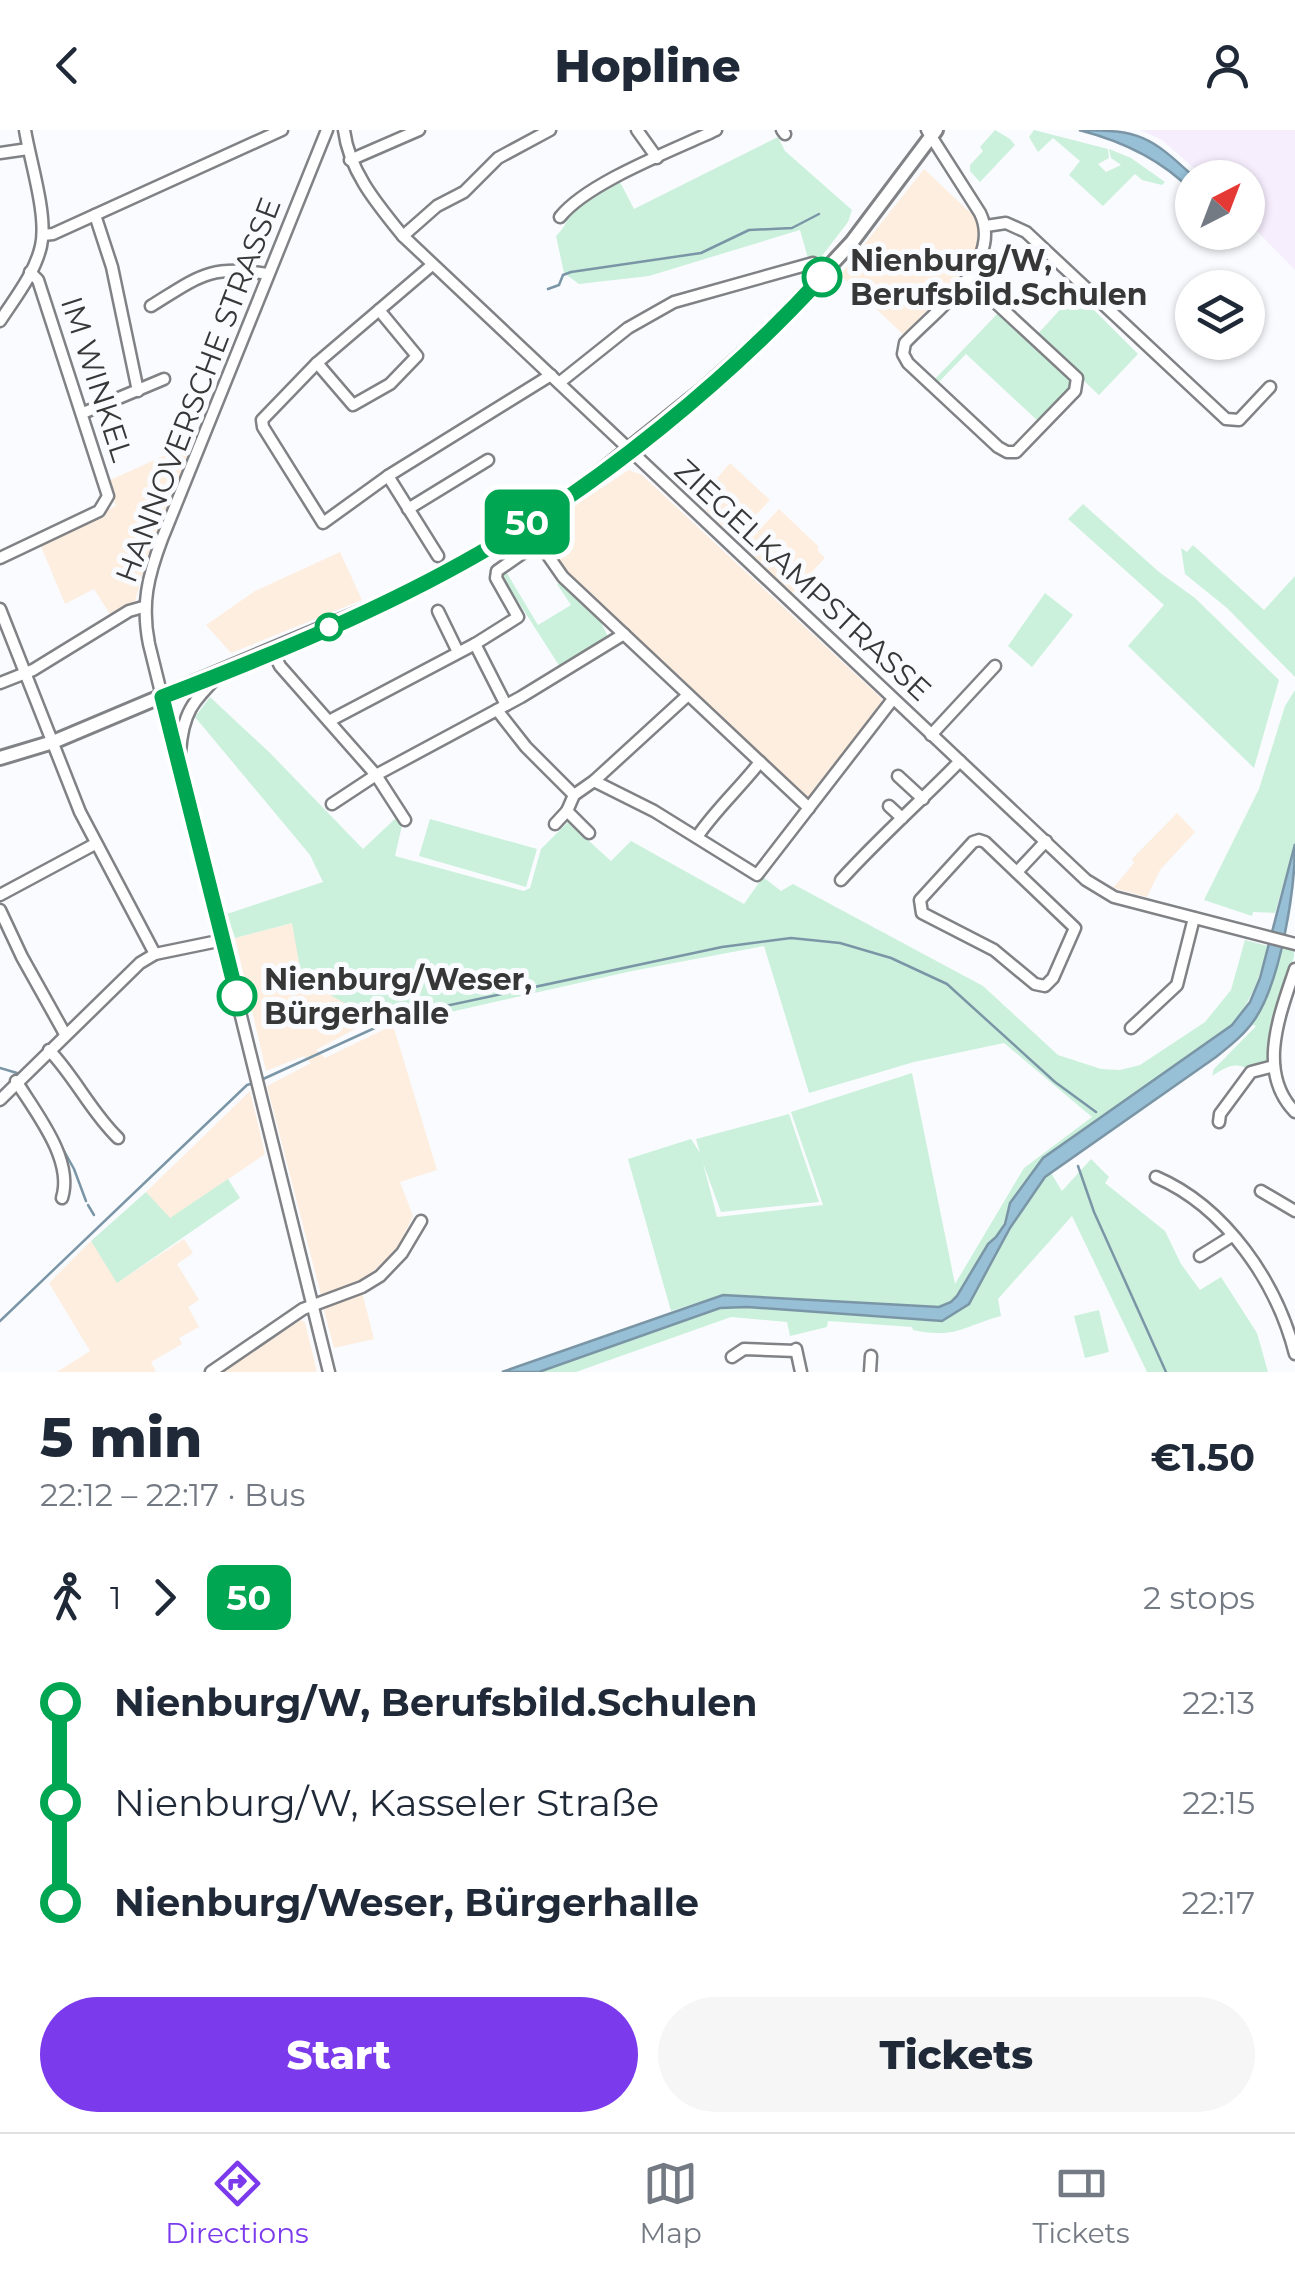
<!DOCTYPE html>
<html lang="en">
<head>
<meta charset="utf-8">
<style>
	:root { --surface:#fff; --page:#f6f6f7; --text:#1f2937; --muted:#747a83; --line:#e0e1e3; --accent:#7c3aed }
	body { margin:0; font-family:Montserrat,sans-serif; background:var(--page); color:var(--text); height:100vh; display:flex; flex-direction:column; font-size:38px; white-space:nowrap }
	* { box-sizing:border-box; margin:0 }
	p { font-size:32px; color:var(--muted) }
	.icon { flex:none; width:55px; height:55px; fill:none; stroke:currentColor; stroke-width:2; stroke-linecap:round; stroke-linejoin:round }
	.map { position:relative; height:1242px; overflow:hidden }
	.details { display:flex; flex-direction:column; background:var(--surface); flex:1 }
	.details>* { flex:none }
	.badge { padding:0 20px; border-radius:15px; font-size:35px; line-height:65px }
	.needle { width:65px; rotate:42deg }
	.buttons { position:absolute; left:1175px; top:30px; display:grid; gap:20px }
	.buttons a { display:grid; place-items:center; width:90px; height:90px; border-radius:50%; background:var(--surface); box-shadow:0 2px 8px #0004; font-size:50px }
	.map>.badge { position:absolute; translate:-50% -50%; box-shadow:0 0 0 5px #fff }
	.legs { display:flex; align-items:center; gap:15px; height:110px; padding:0 40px; font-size:32px }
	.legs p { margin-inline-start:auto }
	.overview { display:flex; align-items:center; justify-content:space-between; height:170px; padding:0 40px }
	h1 { font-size:55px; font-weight:800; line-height:75px }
	.action { display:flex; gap:20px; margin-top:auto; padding:20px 40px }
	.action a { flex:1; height:115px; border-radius:60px; background:var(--accent); color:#fff; font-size:40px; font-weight:800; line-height:115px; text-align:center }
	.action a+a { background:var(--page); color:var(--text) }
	ul { padding:0 40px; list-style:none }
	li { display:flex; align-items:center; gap:35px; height:100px; font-size:38px }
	li i { display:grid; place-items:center; width:15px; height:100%; margin:0 12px; background:currentColor }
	li i::after { content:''; width:25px; height:25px; margin:-12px; border:8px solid; border-radius:50%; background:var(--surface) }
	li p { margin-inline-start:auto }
	li:first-child i { background:linear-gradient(#0000 50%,currentColor 0) }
	li:last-child i { background:linear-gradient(currentColor 50%,#0000 0) }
	header { display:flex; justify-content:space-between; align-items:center; height:130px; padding:0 40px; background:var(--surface); font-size:45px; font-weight:800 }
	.dock { display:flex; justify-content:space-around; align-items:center; height:140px; border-top:2px solid var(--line); background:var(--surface); font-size:28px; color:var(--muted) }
	.dock a { display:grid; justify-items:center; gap:5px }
	.dock .current { color:var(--accent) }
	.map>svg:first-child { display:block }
</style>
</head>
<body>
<header><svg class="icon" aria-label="back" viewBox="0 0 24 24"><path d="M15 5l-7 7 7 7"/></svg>Hopline<svg class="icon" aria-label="person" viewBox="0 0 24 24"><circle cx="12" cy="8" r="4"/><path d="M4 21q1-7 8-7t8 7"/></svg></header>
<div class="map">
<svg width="1295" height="1242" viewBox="0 0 1295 1242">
	<rect width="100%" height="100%" fill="#fafbfe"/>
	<g fill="#fdeee0">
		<polygon points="924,39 975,87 982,109 975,129 904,205 840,145"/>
		<polygon points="179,319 190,320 147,429 135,471 111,486 94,459 65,474 40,414 116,376 108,351"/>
		<polygon points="730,333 770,370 738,404 732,405 697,372"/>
		<polygon points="629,340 642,345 881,568 882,573 810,669 805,669 562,440 541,412 537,400"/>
		<polygon points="779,379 818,416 818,421 825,428 792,463 747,419 747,413"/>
		<polygon points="340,422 362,470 231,523 206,495 255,461"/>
		<polygon points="1177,683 1195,702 1160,740 1147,767 1113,758 1134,733 1132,729"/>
		<polygon points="293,793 302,849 359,874 372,890 316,920 325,928 393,895 437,1040 400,1052 413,1086 396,1122 360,1152 321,1165 267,956 311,933 304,926 266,941 235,808"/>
		<polygon points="250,961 265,1024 170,1089 146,1062"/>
		<polygon points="184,1109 193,1123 177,1134 199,1170 188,1177 199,1197 179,1208 182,1214 151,1232 156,1242 57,1242 90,1221 49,1153 91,1111 118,1152"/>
		<polygon points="362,1162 374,1209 334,1218 322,1173"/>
		<polygon points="301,1190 305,1192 317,1242 220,1242"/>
	</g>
	<polygon fill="#f6edfd" points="1140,0 1295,0 1295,140 1248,92 1248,48 1204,47 1162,10"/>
	<g fill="#cbf1dc">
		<polygon points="995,0 1010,9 1015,15 980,52 970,41 970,35 983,21 980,17"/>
		<polygon points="1034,0 1108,19 1109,28 1098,34 1106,42 1121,35 1111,28 1109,19 1131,28 1165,52 1162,55 1142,50 1135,44 1103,76 1069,45 1080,31 1053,8 1038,22 1029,7"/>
		<path d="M778,7L785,21L852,80L848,92L818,131L809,132L800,100L649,146L579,154L564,143L556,106C570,93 567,82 577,75L620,52L634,79Z"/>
		<polygon points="1076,162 1138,224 1099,265 1036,206"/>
		<polygon points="999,182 1070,249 1069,258 1039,292 966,224 939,252 935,249"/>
		<polygon points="1083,374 1159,442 1195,468 1279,550 1254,638 1128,516 1164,475 1068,389"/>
		<polygon points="1193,415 1264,480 1295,446 1295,547 1227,478 1185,444 1181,418 1187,422"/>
		<polygon points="505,440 538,495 571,475 557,454 562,452 599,488 608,507 560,537 503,448"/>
		<polygon points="1045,463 1073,485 1032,537 1008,516"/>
		<polygon points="1295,560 1295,714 1275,783 1253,782 1252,786 1204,770 1259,659 1285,576"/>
		<path d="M210,567L270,623L363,719L398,686L403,691L395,726L524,761L530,758L541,719L568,692L611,731L631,711L744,774L763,747L781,761L793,754L983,856L1058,925L1101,939L1120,940L1140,935L1205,892L1231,860L1245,810L1268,816C1260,847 1252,870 1232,895L1043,1028L1030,1044L996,1108L988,1114L957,1166L951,1172L939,1177L723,1165L671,1181L628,1029L691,1009L700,1023L696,1009L789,984L819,1072L721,1082L703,1033L717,1087L823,1075L791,982L912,943L955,1154L1024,1038L1092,987L1004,913L914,932L809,963L764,816L632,841L393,895L372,890L359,874H346L302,849L292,793L235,808L227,784L323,752L310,725L195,587Z"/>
		<polygon points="430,689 537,719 526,757 419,726"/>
		<path d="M1280,817L1294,820V826L1270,915V933L1250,940C1234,931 1227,937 1212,946L1214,939L1256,896L1251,894L1268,865Z"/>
		<path d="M1091,1029L1109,1047L1105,1053L1165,1101L1181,1134L1200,1160L1221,1147L1257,1203L1268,1242H1147L1072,1086L998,1169L1001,1186C961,1197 956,1209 913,1200L912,1197L828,1191L827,1197L790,1206L787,1192L731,1187L576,1242H539L720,1178L747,1177L942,1191L969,1174L1010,1098L1045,1047L1051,1043L1062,1061Z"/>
		<polygon points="228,1049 240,1068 117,1153 91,1111 146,1062 170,1088"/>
		<polygon points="1099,1180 1109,1222 1085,1228 1074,1186"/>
	</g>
	<g fill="#97bfd5" stroke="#7a96a6" stroke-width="2.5">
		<path d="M1079,0C1140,0 1150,6 1194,47L1192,61C1161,29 1122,11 1079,0Z"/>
		<path d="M1295,714C1295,760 1281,850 1255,889C1245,904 1231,915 1216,927L1045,1047L1010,1098L969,1174L942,1191L747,1177L720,1178L539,1242H502L723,1165L939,1177L951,1172L957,1166L988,1114L996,1107L1005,1094L1010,1073L1043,1028L1232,895L1250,872L1260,848Z"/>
	</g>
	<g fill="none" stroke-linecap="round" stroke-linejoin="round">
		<g stroke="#7a96a6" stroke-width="2.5">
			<polyline points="548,159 559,155 563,145 571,142 701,123 749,100 792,98 819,84"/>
			<polyline points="0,938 17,943"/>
			<polyline points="261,950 403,885 722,817 791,808 840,813 891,828 947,854 1055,952 1096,982"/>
			<polyline points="25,953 44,985"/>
			<polyline points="48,992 74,1039 86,1071"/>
			<polyline points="1078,1036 1094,1082 1166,1242"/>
			<polyline points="88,1075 94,1085"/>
			<polyline points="0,1191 247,955 254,953"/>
		</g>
		<defs>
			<g id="minor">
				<path d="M327,0L162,409C148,446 141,474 149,514L329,1242"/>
				<path d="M344,0C349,41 377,74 403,106L1086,750L1114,767L1295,814"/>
				<polyline points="637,0 657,28"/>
				<polyline points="782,0 785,4"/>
				<path d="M927,0L980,83C1004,132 936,180 905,213L903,224L908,233L998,317L1007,322H1016L1075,261L1077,248L968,147"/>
				<polyline points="0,23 28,19"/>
				<polyline points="350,30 419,0"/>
				<polyline points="95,85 112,137 138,261"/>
				<path d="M560,87C588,52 674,20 716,0"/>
				<polyline points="986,96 1006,93 1026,102 1226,289 1239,290 1270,257"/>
				<polyline points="43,105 53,104 282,0"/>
				<polyline points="403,106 437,76 464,62 498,28 550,0"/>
				<polyline points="432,135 317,233 262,290 263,297 323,393 388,346 551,245"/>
				<path d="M151,176C198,147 210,134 267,144"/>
				<path d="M0,191C15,168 35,143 41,116C48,86 30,31 25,0"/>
				<polyline points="317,233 353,275 390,254 417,226 379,180"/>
				<polyline points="559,253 628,198 674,172 813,133 827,141"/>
				<polyline points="83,283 164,249"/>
				<polyline points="388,346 438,426"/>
				<polyline points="408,379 488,330"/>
				<polyline points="526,394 563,447 809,678"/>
				<polyline points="0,428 99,381 108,366 38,150 30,142"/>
				<polyline points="0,479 80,682 155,824"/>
				<polyline points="438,481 458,522"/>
				<polyline points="475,514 506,575"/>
				<polyline points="272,520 280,536 376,645 405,690"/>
				<polyline points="0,553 33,540 129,481 143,477"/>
				<polyline points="497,580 526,617 574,665"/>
				<polyline points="331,590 475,514 518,487 496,448 497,441 537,413"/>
				<polyline points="931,605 995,536"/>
				<path d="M180,622C183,581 193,572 221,543"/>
				<polyline points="898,646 923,669"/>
				<polyline points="594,651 654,681 757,745 893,569"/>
				<polyline points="332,674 376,645 521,567 624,504"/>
				<polyline points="889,676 902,688"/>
				<polyline points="555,694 567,681"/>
				<polyline points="589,703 567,681 574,665 594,651 688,565"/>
				<path d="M697,707C716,679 739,659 760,632"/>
				<polygon points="979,710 985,712 1075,798 1053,848 1045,856 1035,854 994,820 922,783 920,770 973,712"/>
				<polyline points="1017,742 1046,711"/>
				<path d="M841,750C879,708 921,671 960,631"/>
				<polyline points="0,765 95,714"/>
				<polyline points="0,780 22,827 65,904"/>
				<path d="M1295,839C1280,884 1256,942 1295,982"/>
				<polyline points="1131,898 1177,855 1194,788"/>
				<path d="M49,920C75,947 91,982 118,1008"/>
				<path d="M16,951C36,983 74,1030 62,1068"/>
				<polyline points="0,970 140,833 155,824 223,810"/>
				<polyline points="1219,992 1220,984 1251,942 1274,936"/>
				<path d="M1156,1047C1226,1077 1277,1153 1295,1224"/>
				<polyline points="1261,1061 1295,1081"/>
				<polyline points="1200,1126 1232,1106"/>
				<polyline points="796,1219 801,1242"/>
				<polyline points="732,1227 744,1219 796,1221"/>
				<polyline points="211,1242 303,1179 362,1157 380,1146 402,1123 421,1091"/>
				<polyline points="870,1242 871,1226"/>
			</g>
			<polyline id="major" points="0,628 53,612 383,473 484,421 584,355 705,258 773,197 852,112 936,0"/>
		</defs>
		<use href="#minor" stroke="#818285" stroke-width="15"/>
		<use href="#major" stroke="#818285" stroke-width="18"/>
		<use href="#minor" stroke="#fff" stroke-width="10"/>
		<use href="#major" stroke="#fff" stroke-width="12"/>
	</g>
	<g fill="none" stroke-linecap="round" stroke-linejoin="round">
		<defs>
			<path id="line-1" d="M237,866L162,567C269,526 381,480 480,423C600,354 729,249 822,147"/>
		</defs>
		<use href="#line-1" stroke="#fff" stroke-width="22"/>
		<use href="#line-1" stroke="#00a651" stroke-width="15"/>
	</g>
	<g fill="#fff" stroke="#00a651" stroke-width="5">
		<circle cx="822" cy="147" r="18"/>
		<circle cx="329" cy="497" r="12"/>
		<circle cx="237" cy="866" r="18"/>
	</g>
	<g text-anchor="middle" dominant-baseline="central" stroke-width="10" stroke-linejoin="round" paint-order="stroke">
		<g font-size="30" font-weight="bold" fill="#373738" stroke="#fafbfe" text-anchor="start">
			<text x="850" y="130">Nienburg/W,<tspan x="850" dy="34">Berufsbild.Schulen</tspan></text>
			<text x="264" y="849">Nienburg/Weser,<tspan x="264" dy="34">Bürgerhalle</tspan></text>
		</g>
		<g font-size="30" fill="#373738" stroke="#fafbfe">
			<text transform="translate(97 249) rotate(72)">IM WINKEL</text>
			<text transform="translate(198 260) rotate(-69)">HANNOVERSCHE STRASSE</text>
			<text transform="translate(803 450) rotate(43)">ZIEGELKAMPSTRASSE</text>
		</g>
	</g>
</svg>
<div class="buttons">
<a><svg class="needle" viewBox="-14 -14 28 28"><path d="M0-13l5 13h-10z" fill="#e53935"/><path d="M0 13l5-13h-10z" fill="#747a83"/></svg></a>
<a><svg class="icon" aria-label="layers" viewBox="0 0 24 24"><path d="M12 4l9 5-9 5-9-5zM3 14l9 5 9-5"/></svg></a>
</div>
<b class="badge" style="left:527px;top:392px;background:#00a651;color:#fff">50</b>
</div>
<section class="details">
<div class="overview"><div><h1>5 min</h1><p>22:12 – 22:17 · Bus</p></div><b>€1.50</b></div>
<div class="legs"><svg class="icon" aria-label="walk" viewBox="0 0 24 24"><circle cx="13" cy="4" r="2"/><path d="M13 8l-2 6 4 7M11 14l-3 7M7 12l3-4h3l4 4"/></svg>1<svg class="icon" aria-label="forward" viewBox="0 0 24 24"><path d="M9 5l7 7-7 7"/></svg><b class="badge" style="background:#00a651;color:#fff">50</b><p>2 stops</p></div>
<ul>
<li><i style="color:#00a651"></i><b>Nienburg/W, Berufsbild.Schulen</b><p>22:13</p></li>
<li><i style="color:#00a651"></i><span>Nienburg/W, Kasseler Straße</span><p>22:15</p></li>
<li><i style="color:#00a651"></i><b>Nienburg/Weser, Bürgerhalle</b><p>22:17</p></li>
</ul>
<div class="action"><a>Start</a><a>Tickets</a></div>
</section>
<nav class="dock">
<a class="current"><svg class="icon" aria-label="directions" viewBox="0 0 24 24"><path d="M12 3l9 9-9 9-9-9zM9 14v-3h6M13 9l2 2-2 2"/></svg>Directions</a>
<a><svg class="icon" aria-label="map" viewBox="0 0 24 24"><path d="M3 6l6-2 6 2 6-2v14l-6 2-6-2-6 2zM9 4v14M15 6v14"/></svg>Map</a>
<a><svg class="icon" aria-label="tickets" viewBox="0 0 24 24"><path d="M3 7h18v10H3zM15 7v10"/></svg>Tickets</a>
</nav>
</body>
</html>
